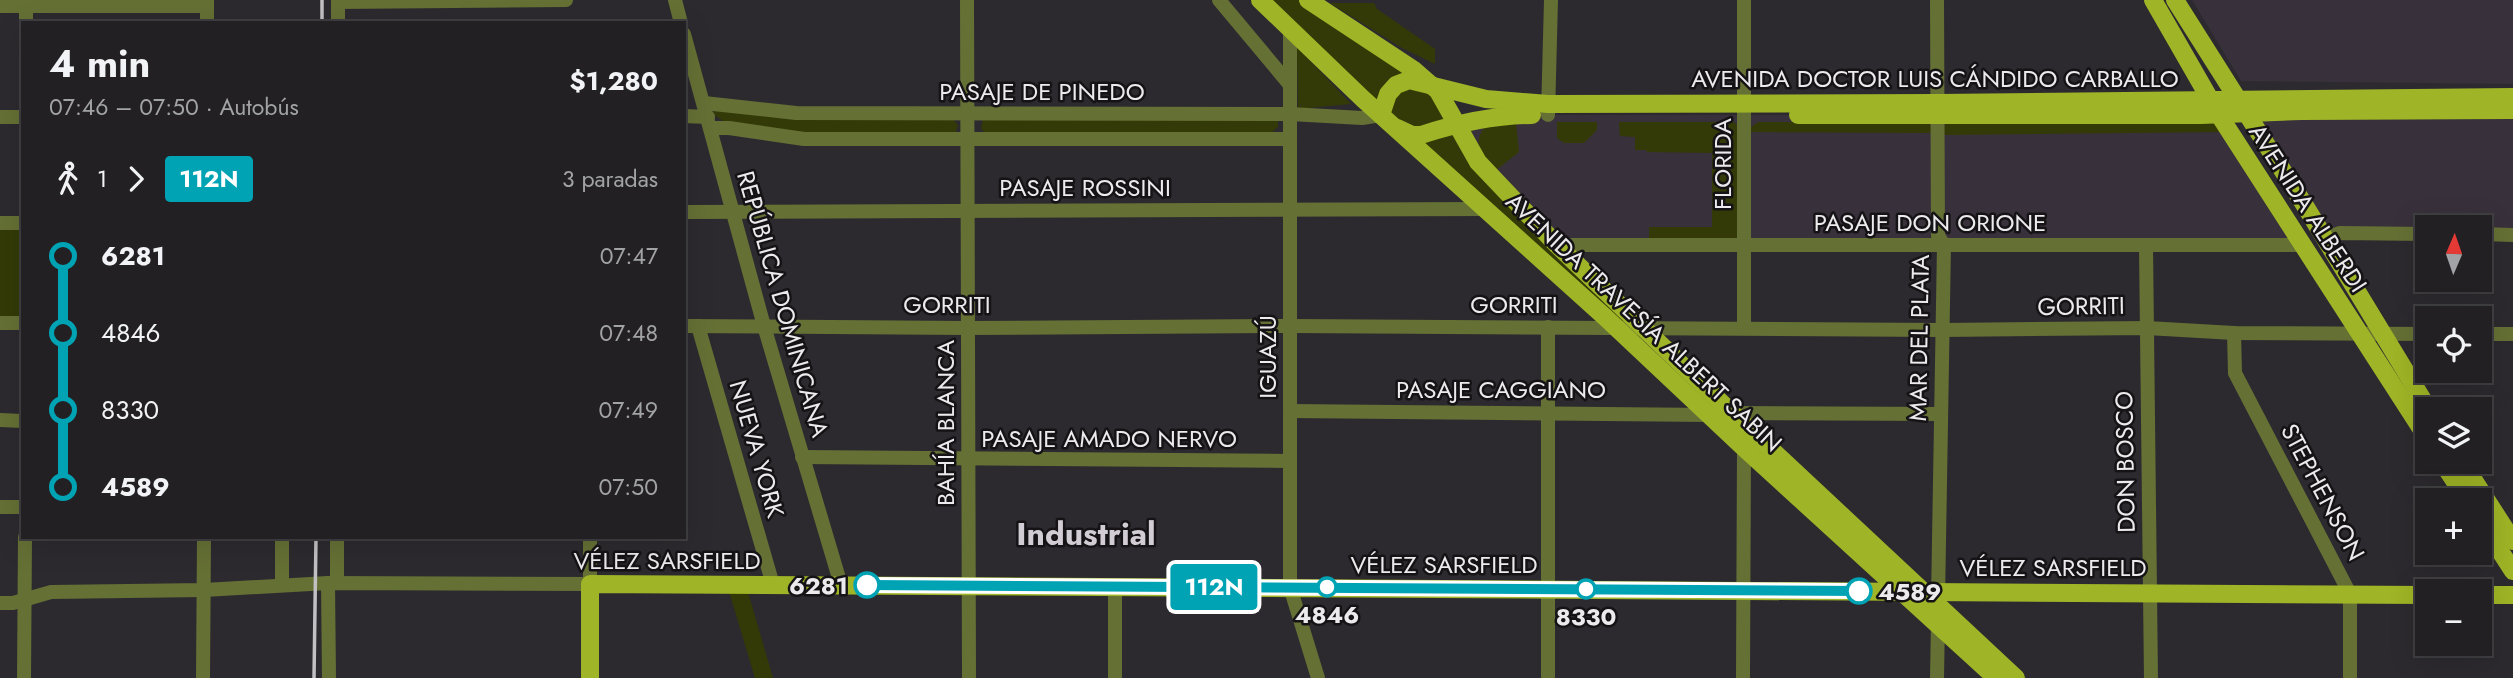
<!DOCTYPE html>
<html lang="es">
<head>
<meta charset="utf-8">
<style>
	:root { --surface:#222023; --page:#2e2d30; --text:#f1f3f6; --muted:#a2a3a6; --line:#3f3e41 }
	body { margin:0; font-family:Jost,sans-serif; background:var(--page); color:var(--text); height:100vh; display:flex; flex-direction:column; font-size:26px; white-space:nowrap }
	* { box-sizing:border-box; margin:0 }
	p { font-size:23px; color:var(--muted) }
	.icon { flex:none; width:38px; height:38px; fill:none; stroke:currentColor; stroke-width:2; stroke-linecap:round; stroke-linejoin:round }
	.map { position:relative; flex:1; overflow:hidden }
	.details { position:absolute; left:21px; top:21px; width:665px; height:518px; display:flex; flex-direction:column; background:var(--surface); border-radius:0px; box-shadow:0 7px 28px #0002,0 0 0 2px var(--line) }
	.details>* { flex:none }
	.badge { padding:0 14px; border-radius:5px; font-size:24px; line-height:46px }
	.needle { width:46px; rotate:2deg }
	.controls { position:absolute; left:2415px; top:215px; display:grid; gap:14px }
	.controls a { display:grid; place-items:center; width:77px; height:77px; border-radius:0px; background:var(--surface); box-shadow:0 7px 28px #0002,0 0 0 2px var(--line); font-size:35px }
	.map>.badge { position:absolute; translate:-50% -50%; box-shadow:0 0 0 4px #fff }
	.legs { display:flex; align-items:center; gap:10px; height:77px; padding:0 28px; font-size:23px }
	.legs p { margin-inline-start:auto }
	.summary { display:flex; align-items:center; justify-content:space-between; height:119px; padding:0 28px }
	h1 { font-size:38px; font-weight:700; line-height:52px }
	ul { padding:0 28px; list-style:none }
	li { display:flex; align-items:center; gap:24px; height:77px; font-size:26px }
	li i { display:grid; place-items:center; width:10px; height:100%; margin:0 9px; background:currentColor }
	li i::after { content:''; width:18px; height:18px; margin:-9px; border:5px solid; border-radius:50%; background:var(--surface) }
	li p { margin-inline-start:auto }
	li:first-child i { background:linear-gradient(#0000 50%,currentColor 0) }
	li:last-child i { background:linear-gradient(currentColor 50%,#0000 0) }
	.map>svg:first-child { display:block }
</style>
</head>
<body>
<div class="map">
<svg width="2513" height="678" viewBox="0 0 2513 678">
	<rect width="100%" height="100%" fill="#2d2a2f"/>
	<g fill="#38303a">
		<polygon points="2192,0 2513,0 2513,84 2241,81"/>
		<polygon points="2513,110 2513,235 2480,228 2427,228 2325,238 2246,114"/>
		<polygon points="1502,115 2219,115 2302,245 1557,245 1464,140 1477,119"/>
	</g>
	<g fill="#333a07">
		<polygon points="1260,0 1308,0 1414,70 1456,126 1642,327 1616,328"/>
		<polygon points="1330,3 1374,3 1377,9 1435,49 1435,64 1402,48"/>
		<polygon points="1297,47 1351,104 1298,109"/>
		<polygon points="714,110 953,119 958,125 956,132 808,135 726,123 713,114"/>
		<polygon points="983,118 1278,120 1278,127 1270,134 984,132 981,128"/>
		<polygon points="2210,120 2226,132 1945,135 1943,131 1945,125 1950,122"/>
		<path d="M1516,122L1519,152L1495,171C1482,153 1471,147 1485,126Z"/>
		<polygon points="1557,122 1597,122 1597,130 1584,143 1564,143 1557,138"/>
		<polygon points="1619,122 1734,122 1740,128 1740,236 1732,242 1649,242 1649,227 1712,227 1712,153 1647,152 1646,150 1635,150 1635,137 1620,136"/>
		<polygon points="1758,122 1927,122 1931,126 1932,131 1929,133 1751,132 1751,127"/>
		<rect x="0" y="223" width="23" height="100"/>
		<polygon points="727,585 746,585 773,678 755,678"/>
	</g>
	<g fill="none" stroke-linecap="round" stroke-linejoin="round">
		<g stroke="#657035" stroke-width="14">
			<polyline points="338,0 338,23"/>
			<polyline points="675,0 681,23"/>
			<polyline points="967,0 969,678"/>
			<polyline points="1219,0 1290,85"/>
			<polyline points="1937,0 1938,236 1944,245 1938,600"/>
			<polyline points="338,2 566,0"/>
			<polyline points="0,6 207,6"/>
			<polyline points="26,23 26,0"/>
			<polyline points="207,23 207,0"/>
			<polyline points="1290,31 1290,587 1318,678"/>
			<polyline points="684,34 764,326 841,585"/>
			<polyline points="704,103 796,113 1290,114 1362,118 1381,115"/>
			<polyline points="1548,115 1551,0"/>
			<polyline points="684,116 708,117"/>
			<polyline points="0,117 23,117"/>
			<polyline points="710,128 729,128 804,139 1290,139"/>
			<polyline points="684,212 1486,209"/>
			<polyline points="0,223 23,223"/>
			<polyline points="2480,234 2513,235"/>
			<polyline points="2325,238 2340,233 2427,234"/>
			<polyline points="1557,245 2302,245"/>
			<polyline points="2146,246 2151,678"/>
			<polyline points="0,323 23,323"/>
			<polyline points="684,326 967,328 1290,326 1942,330 2147,328 2234,333 2427,334"/>
			<polyline points="698,326 773,585"/>
			<polyline points="1744,328 1744,0"/>
			<polyline points="2234,333 2235,373 2350,594 2350,678"/>
			<polyline points="2480,334 2513,334"/>
			<polyline points="1290,411 1711,415"/>
			<polyline points="1732,413 1941,414"/>
			<polyline points="0,420 23,421"/>
			<polyline points="802,457 1290,461"/>
			<polyline points="0,507 23,507"/>
			<polyline points="282,537 282,585"/>
			<polyline points="328,583 329,678"/>
			<polyline points="337,583 337,537"/>
			<polyline points="0,603 13,603 51,592 204,590 328,583 590,584 590,537"/>
			<polyline points="24,678 25,537"/>
			<polyline points="203,678 204,537"/>
			<polyline points="1115,678 1115,586"/>
			<polyline points="1548,678 1548,327"/>
			<polyline points="1743,678 1744,448"/>
			<polyline points="1937,678 1938,620"/>
		</g>
		<g stroke="#9fb426" stroke-width="18">
			<polyline points="1260,0 1363,99 1606,318 1744,448 1996,678"/>
			<polyline points="1308,0 1414,70 1438,91 1478,162 1557,245 1732,413 2016,678"/>
			<polyline points="2153,0 2219,115 2427,438"/>
			<polyline points="2175,0 2307,209 2429,410"/>
			<polyline points="1381,115 1388,94 1396,85 1409,80 1486,99 1548,104 1938,103 2513,97"/>
			<polyline points="1798,115 2201,115 2301,111 2513,110"/>
			<path d="M1397,128L1412,135H1421C1458,123 1493,115 1532,115"/>
			<polyline points="2442,462 2467,500"/>
			<polyline points="2462,462 2513,541"/>
			<polyline points="2480,520 2513,571"/>
			<polyline points="2480,595 2513,595"/>
			<polyline points="590,678 590,584 2427,595"/>
		</g>
		<g stroke="#c2c0c3" stroke-width="3.5">
			<polyline points="322,0 322,23"/>
			<polyline points="314,678 316,537"/>
		</g>
	</g>
	<g fill="none" stroke-linecap="round" stroke-linejoin="round">
		<defs>
			<polyline id="line-1" points="867,585 1859,591"/>
		</defs>
		<use href="#line-1" stroke="#fff" stroke-width="16"/>
		<use href="#line-1" stroke="#00a3b4" stroke-width="10"/>
	</g>
	<g fill="#fff" stroke="#00a3b4" stroke-width="3.5">
		<circle cx="867" cy="585" r="12"/>
		<circle cx="1327" cy="587" r="9"/>
		<circle cx="1586" cy="589" r="9"/>
		<circle cx="1859" cy="591" r="12"/>
	</g>
	<g text-anchor="middle" dominant-baseline="central" stroke-width="5" stroke-linejoin="round" paint-order="stroke">
		<g font-size="24" fill="#eceaed" stroke="#151315">
			<text x="1935" y="78">AVENIDA DOCTOR LUIS CÁNDIDO CARBALLO</text>
			<text x="1042" y="91">PASAJE DE PINEDO</text>
			<text transform="translate(1722 164) rotate(-90)">FLORIDA</text>
			<text x="1085" y="187">PASAJE ROSSINI</text>
			<text transform="translate(2308 208) rotate(57)">AVENIDA ALBERDI</text>
			<text x="1930" y="222">PASAJE DON ORIONE</text>
			<text transform="translate(783 304) rotate(74)">REPÚBLICA DOMINICANA</text>
			<text x="947" y="304">GORRITI</text>
			<text x="1514" y="304">GORRITI</text>
			<text transform="translate(2081 306) rotate(-1)">GORRITI</text>
			<text transform="translate(1644 322) rotate(43)">AVENIDA TRAVESÍA ALBERT SABIN</text>
			<text transform="translate(1919 338) rotate(-89)">MAR DEL PLATA</text>
			<text transform="translate(1267 357) rotate(-90)">IGUAZÚ</text>
			<text x="1501" y="389">PASAJE CAGGIANO</text>
			<text transform="translate(945 423) rotate(-90)">BAHÍA BLANCA</text>
			<text x="1109" y="438">PASAJE AMADO NERVO</text>
			<text transform="translate(757 449) rotate(74)">NUEVA YORK</text>
			<text transform="translate(2125 462) rotate(-91)">DON BOSCO</text>
			<text transform="translate(2323 492) rotate(62)">STEPHENSON</text>
			<text x="667" y="560">VÉLEZ SARSFIELD</text>
			<text x="1444" y="564">VÉLEZ SARSFIELD</text>
			<text x="2053" y="567">VÉLEZ SARSFIELD</text>
		</g>
		<g font-size="24" font-weight="bold" fill="#eceaed" stroke="#151315">
			<text x="848" y="585" text-anchor="end">6281</text>
			<text x="1878" y="591" text-anchor="start">4589</text>
			<text x="1327" y="614">4846</text>
			<text x="1586" y="616">8330</text>
		</g>
		<g font-size="32" font-weight="bold" fill="#d2cdd4" stroke="#151315">
			<text x="1086" y="534">Industrial</text>
		</g>
	</g>
</svg>
<div class="controls">
<a><svg class="needle" viewBox="-14 -14 28 28"><path d="M0-13l5 13h-10z" fill="#e53935"/><path d="M0 13l5-13h-10z" fill="#a2a3a6"/></svg></a>
<a><svg class="icon" aria-label="locate" viewBox="0 0 24 24"><circle cx="12" cy="12" r="6"/><path d="M12 2v4M12 18v4M2 12h4M18 12h4"/></svg></a>
<a><svg class="icon" aria-label="layers" viewBox="0 0 24 24"><path d="M12 4l9 5-9 5-9-5zM3 14l9 5 9-5"/></svg></a>
<a>+</a>
<a>−</a>
</div>
<b class="badge" style="left:1214px;top:587px;background:#00a3b4;color:#fff">112N</b>
<section class="details">
<div class="summary"><div><h1>4 min</h1><p>07:46 – 07:50 · Autobús</p></div><b>$1,280</b></div>
<div class="legs"><svg class="icon" aria-label="walk" viewBox="0 0 24 24"><circle cx="13" cy="4" r="2"/><path d="M13 8l-2 6 4 7M11 14l-3 7M7 12l3-4h3l4 4"/></svg>1<svg class="icon" aria-label="forward" viewBox="0 0 24 24"><path d="M9 5l7 7-7 7"/></svg><b class="badge" style="background:#00a3b4;color:#fff">112N</b><p>3 paradas</p></div>
<ul>
<li><i style="color:#00a3b4"></i><b>6281</b><p>07:47</p></li>
<li><i style="color:#00a3b4"></i><span>4846</span><p>07:48</p></li>
<li><i style="color:#00a3b4"></i><span>8330</span><p>07:49</p></li>
<li><i style="color:#00a3b4"></i><b>4589</b><p>07:50</p></li>
</ul>
</section>
</div>
</body>
</html>
